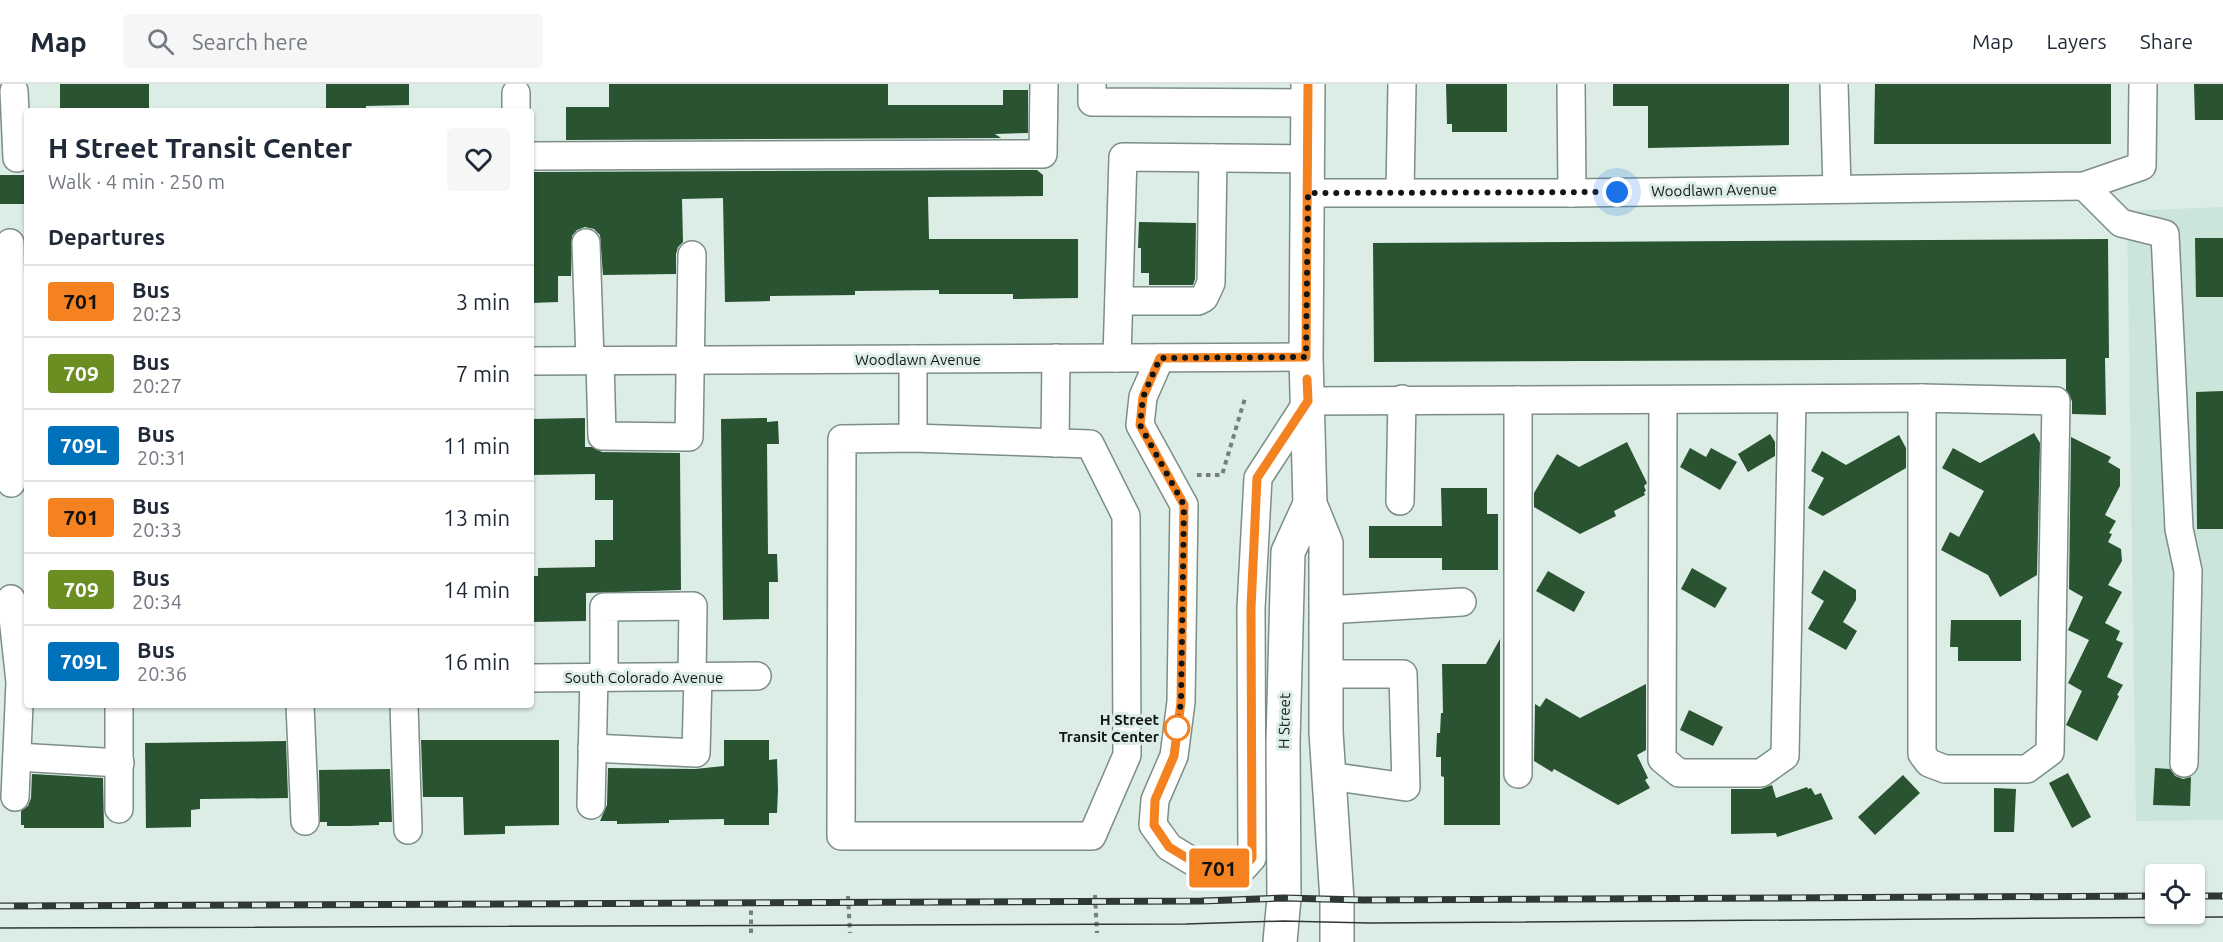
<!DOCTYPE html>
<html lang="en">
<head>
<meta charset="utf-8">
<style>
	:root { --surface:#fff; --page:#f6f6f7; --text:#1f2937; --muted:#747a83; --line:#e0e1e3 }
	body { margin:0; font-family:Ubuntu,sans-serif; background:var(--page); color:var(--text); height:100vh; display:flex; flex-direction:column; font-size:22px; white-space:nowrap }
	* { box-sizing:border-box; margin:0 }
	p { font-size:20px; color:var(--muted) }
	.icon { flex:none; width:33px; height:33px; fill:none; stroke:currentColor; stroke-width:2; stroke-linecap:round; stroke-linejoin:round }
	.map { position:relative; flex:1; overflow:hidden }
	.sheet { position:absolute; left:24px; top:24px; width:510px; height:600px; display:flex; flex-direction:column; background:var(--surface); border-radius:6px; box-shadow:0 2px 4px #0004 }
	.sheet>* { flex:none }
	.badge { padding:0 12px; border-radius:4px; font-size:21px; line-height:39px }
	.buttons { position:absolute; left:2145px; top:780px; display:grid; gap:12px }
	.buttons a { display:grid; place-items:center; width:60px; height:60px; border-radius:6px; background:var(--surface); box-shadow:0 2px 4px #0004; font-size:30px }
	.you { position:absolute; width:30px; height:30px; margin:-15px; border:4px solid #fff; border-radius:50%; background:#1a73e8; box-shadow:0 0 0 9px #1a73e833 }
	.map>.badge { position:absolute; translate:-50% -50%; box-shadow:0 0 0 3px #fff }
	h2 { padding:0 24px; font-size:22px; line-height:54px }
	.round { display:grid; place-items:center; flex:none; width:63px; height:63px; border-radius:6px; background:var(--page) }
	.head { display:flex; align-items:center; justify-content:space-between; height:102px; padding:0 24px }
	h1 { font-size:28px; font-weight:700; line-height:45px }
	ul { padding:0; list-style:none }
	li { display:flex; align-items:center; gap:18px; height:72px; padding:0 24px; border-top:2px solid var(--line) }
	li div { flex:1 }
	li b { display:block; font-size:22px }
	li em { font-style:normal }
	li .badge { min-width:66px; font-weight:700; text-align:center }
	header { display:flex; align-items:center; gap:36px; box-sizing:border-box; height:84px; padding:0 30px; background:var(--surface); border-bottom:2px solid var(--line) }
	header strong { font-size:28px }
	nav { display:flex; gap:33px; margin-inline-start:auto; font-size:21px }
	.search { width:420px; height:54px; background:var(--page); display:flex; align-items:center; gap:15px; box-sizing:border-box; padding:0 21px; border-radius:6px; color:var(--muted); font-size:22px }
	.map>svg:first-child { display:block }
</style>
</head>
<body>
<header>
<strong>Map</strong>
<div class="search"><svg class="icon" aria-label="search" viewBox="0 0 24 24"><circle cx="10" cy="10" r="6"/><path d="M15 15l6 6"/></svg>Search here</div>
<nav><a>Map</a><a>Layers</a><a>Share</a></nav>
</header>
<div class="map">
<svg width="2223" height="858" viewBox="0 0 2223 858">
	<rect width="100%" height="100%" fill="#dcede6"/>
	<polygon fill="#cbe5da" points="2223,123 2223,736 2136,737 2127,127"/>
	<g fill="#2a5331">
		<rect x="60" y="0" width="89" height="27"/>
		<polygon points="326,0 409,0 409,21 366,22 366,27 326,27"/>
		<polygon points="609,0 888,0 888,21 1003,21 1003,6 1028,6 1028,49 995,50 1001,54 566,56 566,23 609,23"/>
		<polygon points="1446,0 1507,0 1507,48 1452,48 1452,40 1447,40"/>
		<polygon points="1613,0 1789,0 1789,61 1648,64 1648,22 1613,22"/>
		<polygon points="1875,0 2111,0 2111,60 1874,60"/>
		<polygon points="2194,0 2223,0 2223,36 2195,36"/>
		<polygon points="1037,86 1043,91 1043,112 928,113 929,155 1078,155 1078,214 1013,215 1013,210 939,210 939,206 855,207 855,211 770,212 770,217 725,218 723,114 682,115 683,158 678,163 676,170 676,190 603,191 600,151 594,145 585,143 577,146 572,152 571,192 558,192 558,218 531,219 531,88"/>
		<rect x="0" y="91" width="27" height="29"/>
		<polygon points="1139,138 1196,139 1195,195 1193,201 1149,201 1149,189 1141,189 1141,164 1138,164"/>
		<polygon points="2195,154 2223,154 2223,213 2196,213"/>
		<polygon points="2108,155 2109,274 2105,274 2106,331 2072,330 2072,317 2066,306 2066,275 1374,278 1373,159"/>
		<polygon points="2223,307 2223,445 2197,445 2196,308"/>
		<polygon points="585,334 585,363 592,363 602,368 680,369 681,506 586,509 586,537 531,538 531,492 538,492 538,484 595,483 595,456 613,456 613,416 595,416 595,390 531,391 531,335"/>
		<polygon points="767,334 767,338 778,337 779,360 767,360 768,470 777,470 778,498 769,498 769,535 723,536 721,335"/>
		<polygon points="2034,349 2040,359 2037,491 2000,513 1988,491 1941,466 1950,448 1959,453 1984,407 1942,384 1953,364 1980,379"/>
		<polygon points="1770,350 1775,358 1775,372 1748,388 1738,370"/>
		<polygon points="1899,351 1906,364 1906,384 1823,432 1808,424 1824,394 1811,387 1822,367 1846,381"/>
		<polygon points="2071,353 2111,373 2108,378 2120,385 2120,402 2105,431 2116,437 2109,449 2112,450 2108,458 2121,465 2122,477 2108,501 2122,508 2105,539 2120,547 2116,556 2123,559 2107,593 2123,601 2117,611 2119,612 2097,657 2066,641 2082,607 2068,599 2089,556 2068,546 2083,513 2069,505"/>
		<polygon points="1627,358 1647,399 1644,402 1646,407 1644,408 1645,411 1614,427 1616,432 1580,450 1534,423 1534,409 1557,370 1579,383"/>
		<polygon points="1690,364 1706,373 1711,364 1737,378 1720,406 1680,383"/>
		<polygon points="1441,404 1487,404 1487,430 1498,430 1498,486 1442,486 1442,474 1369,474 1369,442 1442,442"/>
		<polygon points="1692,484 1727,504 1715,524 1681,505"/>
		<polygon points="1824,486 1856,506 1856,516 1843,538 1857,547 1846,566 1808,545 1824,517 1811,509"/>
		<polygon points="1548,487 1585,508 1574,528 1536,507"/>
		<polygon points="1951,536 2021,536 2021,577 1958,577 1958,563 1950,563"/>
		<polygon points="1500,555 1500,741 1444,741 1444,693 1441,692 1441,673 1436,673 1437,649 1440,649 1441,629 1443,629 1442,580 1486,580"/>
		<polygon points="1646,600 1646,666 1637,671 1648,694 1645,696 1650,704 1618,721 1554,685 1552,688 1534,677 1535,620 1540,623 1546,614 1580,634"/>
		<polygon points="1689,626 1723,643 1713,662 1680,646"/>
		<polygon points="421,656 559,656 559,741 505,742 505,750 464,751 463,713 423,713"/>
		<polygon points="724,656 769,656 769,676 777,675 778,706 777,729 769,729 769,741 724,741 724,735 669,736 669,739 617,740 617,737 600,737 607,721 608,684 695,685 724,682"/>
		<polygon points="286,657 288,714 200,715 200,725 191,726 191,743 146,744 145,659"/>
		<polygon points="2155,684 2170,685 2175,692 2183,695 2191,693 2190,722 2153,721"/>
		<polygon points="390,685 392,738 379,738 379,741 349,742 327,742 327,738 320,738 319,686"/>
		<polygon points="2068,689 2091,733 2072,744 2049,699"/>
		<polygon points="32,690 103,694 104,744 24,744 24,741 21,741 21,727 28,722 31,714"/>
		<polygon points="1903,691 1920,709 1875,751 1858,733"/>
		<polygon points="1772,701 1776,714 1807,703 1808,705 1811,704 1815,711 1821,709 1833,735 1777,753 1776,749 1731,750 1731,705 1761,705"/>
		<polygon points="1994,704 2016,705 2014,748 1994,748"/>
	</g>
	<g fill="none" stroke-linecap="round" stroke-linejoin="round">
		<defs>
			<g id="minor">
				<polyline points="1092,0 1092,18 1308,19"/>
				<polyline points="1571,0 1572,109"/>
				<polyline points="1834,0 1837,104"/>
				<polyline points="14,7 17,74"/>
				<polyline points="516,9 516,27"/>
				<polyline points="531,72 1043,70 1044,0"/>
				<polyline points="2084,102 2121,139 2165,150 2179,445 2188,487 2184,679"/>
				<polyline points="1400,108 1402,0"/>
				<polyline points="1309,109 1572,109 2084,102 2142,82 2143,0"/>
				<polyline points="10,159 12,279 11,399"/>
				<polyline points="586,159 590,276"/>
				<polyline points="1119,217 1198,217 1204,214 1211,199 1213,74"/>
				<polyline points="1117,274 1123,73 1308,75"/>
				<polyline points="1160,274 1143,313 1140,341 1184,421 1181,618 1174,672 1155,716 1153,741 1169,763 1197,780 1224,785 1244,783 1252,774 1251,524 1258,394 1308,317 1922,314"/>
				<polyline points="600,276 602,352 689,353 692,171"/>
				<polyline points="531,277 1306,273"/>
				<polygon points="1922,314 2056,317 2050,668 2027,685 1945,685 1929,679 1922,670"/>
				<polyline points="1663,316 1662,675 1679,689 1761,689 1785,672 1792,315"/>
				<polyline points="913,354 1090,360 1126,432 1127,671 1092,752 841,752 842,355 913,354 913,275"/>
				<polyline points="1055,359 1056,274"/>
				<polyline points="1400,417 1402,315"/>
				<polyline points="11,515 20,598 15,713"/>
				<polyline points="1326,526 1462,518"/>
				<polyline points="1326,590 1403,590 1406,703 1329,692"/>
				<polyline points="604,593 604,523 693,522 692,593"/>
				<polyline points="531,594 757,592"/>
				<polyline points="300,621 305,737"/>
				<polyline points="404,621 408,746"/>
				<polyline points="592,664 696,669 698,593"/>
				<polyline points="17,673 120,679"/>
				<polyline points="1518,690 1518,316"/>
				<polyline points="591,721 594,593"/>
				<polyline points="119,725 119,621"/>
			</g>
			<g id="major">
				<polyline points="1308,0 1306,273 1310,420 1326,459 1326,648 1337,816 1337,858"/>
				<polyline points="1280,858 1284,814 1283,658 1288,468 1310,420"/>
			</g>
		</defs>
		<use href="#minor" stroke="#7d8d87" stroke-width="30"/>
		<use href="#major" stroke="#7d8d87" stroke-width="36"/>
		<g stroke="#747f7b" stroke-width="4" stroke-dasharray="4.5 4.5" stroke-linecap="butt">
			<polyline points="1197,391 1222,391 1245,314"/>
			<polyline points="1095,811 1097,849"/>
			<polyline points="848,812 850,849"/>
			<polyline points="751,849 751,813"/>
		</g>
		<use href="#minor" stroke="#fff" stroke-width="27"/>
		<use href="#major" stroke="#fff" stroke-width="33"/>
		<polyline stroke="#303835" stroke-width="1.5" points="0,844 1186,840 1283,837 1369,839 2223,833"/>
		<defs>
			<g id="rail">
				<polyline points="2194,812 2223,812"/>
				<polyline points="0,822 1202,817 1284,814 1363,816 2156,812"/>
			</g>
		</defs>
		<use href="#rail" stroke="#303835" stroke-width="7"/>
		<use href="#rail" stroke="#dcede6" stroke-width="4.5" stroke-dasharray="14" stroke-linecap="butt"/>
	</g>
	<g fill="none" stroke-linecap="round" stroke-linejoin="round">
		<defs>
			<polyline id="line" points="1307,295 1308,317 1257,394 1251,524 1252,774 1244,783 1224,785 1197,780 1169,763 1154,741 1155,716 1174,672 1181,618 1184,421 1140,341 1143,313 1160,274 1306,273 1308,0"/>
		</defs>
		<use href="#line" stroke="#fff" stroke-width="14"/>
		<use href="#line" stroke="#f58220" stroke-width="9"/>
		<polyline stroke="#111715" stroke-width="6" stroke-dasharray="0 10.8" points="1177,644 1181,618 1184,421 1140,341 1143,313 1160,274 1306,273 1308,109 1617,108"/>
	</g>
	<circle fill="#fff" stroke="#f58220" stroke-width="3" cx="1177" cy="644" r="12"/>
	<g text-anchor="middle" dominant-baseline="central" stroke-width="6" stroke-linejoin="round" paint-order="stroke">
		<g font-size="15" fill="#111715" stroke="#dcede6">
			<text transform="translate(1714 106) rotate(-1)">Woodlawn Avenue</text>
			<text x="918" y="275">Woodlawn Avenue</text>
			<text x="644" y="593">South Colorado Avenue</text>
			<text transform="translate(1284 637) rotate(-89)">H Street</text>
		</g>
		<g font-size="15" font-weight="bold" fill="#111715" stroke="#dcede6" text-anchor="end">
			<text x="1159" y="635">H Street<tspan x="1159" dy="17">Transit Center</tspan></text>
		</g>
	</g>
</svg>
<div class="buttons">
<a><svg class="icon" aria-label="locate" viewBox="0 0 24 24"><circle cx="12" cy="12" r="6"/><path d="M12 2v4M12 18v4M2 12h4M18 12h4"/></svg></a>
</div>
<div class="you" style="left:1617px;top:108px"></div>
<b class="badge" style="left:1219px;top:784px;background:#f58220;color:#111">701</b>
<section class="sheet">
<div class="head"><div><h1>H Street Transit Center</h1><p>Walk · 4 min · 250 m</p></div><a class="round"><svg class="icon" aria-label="heart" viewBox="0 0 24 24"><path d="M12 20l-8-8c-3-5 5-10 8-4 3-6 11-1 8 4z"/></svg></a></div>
<h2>Departures</h2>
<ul>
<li><span class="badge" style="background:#f58220;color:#111">701</span><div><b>Bus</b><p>20:23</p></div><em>3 min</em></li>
<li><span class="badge" style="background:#6b8e23;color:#fff">709</span><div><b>Bus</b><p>20:27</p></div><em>7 min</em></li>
<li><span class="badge" style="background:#0072bc;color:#fff">709L</span><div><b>Bus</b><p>20:31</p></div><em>11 min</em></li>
<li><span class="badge" style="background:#f58220;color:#111">701</span><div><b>Bus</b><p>20:33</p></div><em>13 min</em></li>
<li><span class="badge" style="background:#6b8e23;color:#fff">709</span><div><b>Bus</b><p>20:34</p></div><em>14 min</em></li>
<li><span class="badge" style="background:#0072bc;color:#fff">709L</span><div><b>Bus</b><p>20:36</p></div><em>16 min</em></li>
</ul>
</section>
</div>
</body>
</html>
